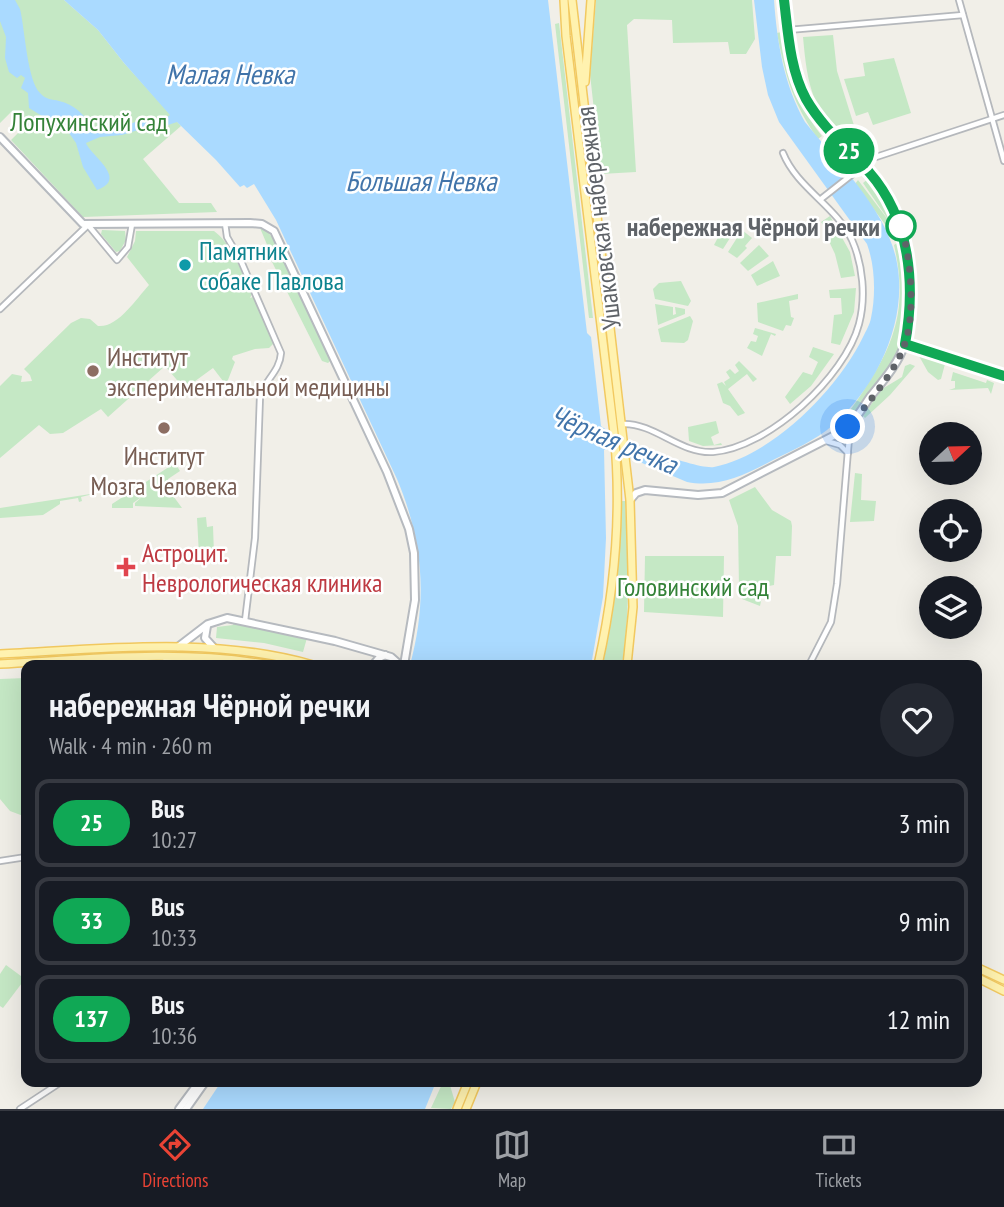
<!DOCTYPE html>
<html lang="en">
<head>
<meta charset="utf-8">
<style>
	:root { --surface:#171b24; --page:#242831; --text:#f1f3f6; --muted:#9ea1a6; --line:#363941; --accent:#ea4335 }
	body { margin:0; font-family:"PT Sans Narrow",sans-serif; background:var(--page); color:var(--text); height:100vh; display:flex; flex-direction:column; font-size:26px; white-space:nowrap }
	* { box-sizing:border-box; margin:0 }
	p { font-size:23px; color:var(--muted) }
	.icon { flex:none; width:38px; height:38px; fill:none; stroke:currentColor; stroke-width:2; stroke-linecap:round; stroke-linejoin:round }
	.map { position:relative; flex:1; overflow:hidden }
	.drawer { position:absolute; left:21px; top:660px; width:961px; height:427px; display:flex; flex-direction:column; background:var(--surface); border-radius:14px; box-shadow:0 7px 28px #0002 }
	.drawer>* { flex:none }
	.badge { padding:0 14px; border-radius:23px; font-size:24px; line-height:46px }
	.needle { width:46px; rotate:68deg }
	.buttons { position:absolute; left:919px; top:422px; display:grid; gap:14px }
	.buttons a { display:grid; place-items:center; width:63px; height:63px; border-radius:50%; background:var(--surface); box-shadow:0 7px 28px #0002; font-size:35px }
	.you { position:absolute; width:35px; height:35px; margin:-18px; border:5px solid #fff; border-radius:50%; background:#1a73e8; box-shadow:0 0 0 10px #1a73e833 }
	.map>.badge { position:absolute; translate:-50% -50%; box-shadow:0 0 0 4px #fff }
	.round { display:grid; place-items:center; flex:none; width:74px; height:74px; border-radius:37px; background:var(--page) }
	.headline { display:flex; align-items:center; justify-content:space-between; height:119px; padding:0 28px }
	h1 { font-size:33px; font-weight:700; line-height:52px }
	ul { padding:0; list-style:none }
	li { display:flex; align-items:center; gap:21px; height:88px; margin:0 14px 10px; padding:0 14px; border:4px solid var(--line); border-radius:14px }
	li div { flex:1 }
	li b { display:block; font-size:26px }
	li em { font-style:normal }
	li .badge { min-width:77px; font-weight:700; text-align:center }
	.dock { display:flex; justify-content:space-around; align-items:center; height:98px; border-top:2px solid var(--line); background:var(--surface); font-size:19px; color:var(--muted) }
	.dock a { display:grid; justify-items:center; gap:4px }
	.dock .on { color:var(--accent) }
	.map>svg:first-child { display:block }
</style>
</head>
<body>
<div class="map">
<svg width="1004" height="1109" viewBox="0 0 1004 1109">
	<rect width="100%" height="100%" fill="#f1efe8"/>
	<g fill="#c5e8c5">
		<polygon points="0,0 64,0 98,30 124,63 181,126 143,159 179,203 211,203 217,212 83,217 11,140 25,126 11,112 0,123"/>
		<polygon points="596,0 752,0 755,39 746,54 730,54 728,42 673,43 672,20 634,19 627,25 636,172 601,174 590,74"/>
		<polygon points="559,23 593,318 589,318 555,24"/>
		<path d="M781,32C788,77 794,100 822,136L818,139C793,104 785,75 777,33Z"/>
		<path d="M833,35L837,71L862,151L859,152C844,137 825,121 816,102C807,82 805,58 803,37Z"/>
		<path d="M787,52L803,101L818,123L849,157L844,160C814,122 796,101 787,52Z"/>
		<polygon points="894,58 911,113 873,125 868,112 856,116 844,79 865,76 863,63"/>
		<polygon points="869,178 888,204 900,228 895,231 894,229 890,231 855,184 858,180 892,225 863,183"/>
		<polygon points="830,216 850,252 855,276 841,278 835,254 827,237 830,235 821,222"/>
		<polygon points="726,222 737,227 723,249 714,245"/>
		<polygon points="260,228 268,232 276,243 331,360 328,363 322,361 269,256 271,254"/>
		<polygon points="102,230 125,231 126,240 120,251 116,252 101,234"/>
		<polygon points="742,230 752,238 745,246 747,248 737,258 728,252"/>
		<path d="M136,231H214C233,245 242,274 252,294L250,298L253,297L274,343L269,348L255,349L233,356L232,359L235,362L226,385L213,368L187,387L182,386L165,366L108,417L101,409L63,433L50,434L39,425L0,458V386L12,374L22,376L21,382L32,381L30,375L24,369L71,323L81,318L90,319L98,326C118,328 136,299 149,285L127,257L135,241Z"/>
		<path d="M903,239L908,301L900,349L872,393L845,428L834,432L835,431L833,428C848,415 857,401 867,385C898,338 907,301 894,245Z"/>
		<polygon points="759,245 769,256 748,271 740,263"/>
		<polygon points="773,261 780,276 757,286 751,275"/>
		<polygon points="681,281 691,301 688,306 655,299 653,289 659,283"/>
		<polygon points="856,288 854,312 840,345 831,343 834,315 842,314 841,298 830,298 829,290"/>
		<polygon points="798,294 798,299 789,301 791,317 794,318 791,326 786,325 783,331 758,322 757,303"/>
		<polygon points="655,304 673,307 673,315 676,314 675,307 685,309 685,314 658,325"/>
		<polygon points="690,316 693,321 688,340 684,343 661,342 658,329"/>
		<polygon points="755,328 776,334 775,336 771,334 762,356 747,348 751,341 756,342 758,336 753,334"/>
		<polygon points="813,347 834,354 811,386 790,404 785,397 803,372 812,375 818,362 809,357"/>
		<polygon points="921,355 945,364 941,379 938,380 928,372 919,356"/>
		<polygon points="739,361 757,379 753,382 747,374 728,389 745,413 738,416 730,406 723,403 717,384 722,382 726,386 724,382 730,378 726,372 730,369 735,374 739,371 735,365"/>
		<polygon points="910,364 915,366 890,395 865,418 863,416 882,389 902,377 905,366"/>
		<polygon points="953,372 986,383 987,380 994,383 991,394 988,388 949,390 955,388 955,381 951,381"/>
		<polygon points="716,421 719,433 711,437 714,445 721,443 722,445 703,446 689,441 688,427"/>
		<polygon points="175,463 180,471 168,479 171,493 182,508 135,506 135,503 143,496 133,503 133,508 112,508 112,504"/>
		<polygon points="855,473 862,474 861,500 876,501 874,521 850,522"/>
		<polygon points="755,487 772,510 791,521 792,526 791,556 776,556 774,585 764,587 760,606 742,599 739,588 738,526 729,500"/>
		<polygon points="97,493 81,497 82,501 79,502 78,498 60,501 60,504 43,515 0,518 0,508"/>
		<path d="M622,501H625C628,559 631,606 622,665H603L615,588Z"/>
		<polygon points="206,517 207,527 213,526 214,554 199,555 197,518"/>
		<polygon points="645,556 724,556 723,617 644,612"/>
		<polygon points="234,622 307,638 303,652 264,643 216,638 217,627 233,625"/>
		<polygon points="26,678 26,779 21,780 21,786 26,785 26,817 10,811 0,799 0,679"/>
		<polygon points="6,965 25,979 3,1008 0,1006 0,974"/>
		<polygon points="443,1082 449,1082 455,1102 451,1109 431,1108"/>
	</g>
	<g fill="#aadaff">
		<path d="M0,0H15L20,9C25,29 27,80 40,93C46,100 52,99 59,101C74,104 85,115 92,128C119,134 132,118 156,119L154,125L122,135L100,137L86,143C91,156 129,179 97,190L83,167L76,143L69,133L70,128L65,124L60,127L29,108L28,93L21,88L25,78L21,75L17,78L9,72L5,58L6,37L0,21Z"/>
		<path d="M64,0H548L587,333L591,337L601,426C615,438 696,470 714,467C773,455 838,389 863,337C866,331 870,324 871,318C876,294 875,266 867,244L779,122L768,95L762,67L754,0H774C777,42 784,85 805,122C837,162 888,211 897,263C908,321 877,387 833,425C816,440 793,450 773,460C745,475 719,488 687,482L609,449L604,450L606,538L603,597L592,660H586L582,665H410C428,599 423,541 397,479L276,220L254,184L247,188L244,185L240,187L216,160L177,122L168,125H156L158,119L166,118L170,115L124,63L98,30Z"/>
		<polygon points="221,1082 436,1082 425,1109 203,1109"/>
	</g>
	<g fill="none" stroke-linecap="round" stroke-linejoin="round">
		<defs>
			<g id="street">
				<polyline points="959,0 1004,161"/>
				<polyline points="788,30 963,15"/>
				<polyline points="821,199 873,158 1004,115"/>
				<path d="M225,223L227,237L241,261L281,353C280,371 265,380 260,396L255,538L245,621"/>
				<polyline points="0,309 88,225 117,260 128,247 132,224"/>
				<path d="M623,424C655,423 680,454 713,452C768,448 845,377 859,324C866,297 863,265 852,240C836,206 797,188 783,153"/>
				<polyline points="826,441 840,445 848,453"/>
				<polyline points="809,665 831,622 837,584 850,426"/>
				<polyline points="0,861 26,857"/>
				<polyline points="20,1109 61,1082"/>
			</g>
			<g id="secondary">
				<polyline points="0,137 83,224 250,223 262,224 274,231 387,472 409,529 414,553 415,600 404,665"/>
				<polyline points="905,344 1004,376"/>
				<path d="M630,500L636,493L645,490L698,495L722,493L839,433C853,425 861,410 870,397C883,381 899,363 905,343C917,303 909,234 887,198C865,161 827,137 806,99C790,70 788,32 784,0"/>
				<polyline points="207,626 205,638 214,648"/>
				<polyline points="178,647 208,624 227,618 335,641 391,657 400,665"/>
				<polyline points="165,657 173,665"/>
				<polyline points="373,665 379,658 385,655"/>
				<polyline points="179,1109 199,1082"/>
				<polyline points="186,1109 205,1082"/>
			</g>
			<g id="primary">
				<path d="M564,0L566,36L614,433C622,511 615,589 598,665"/>
				<polyline points="572,0 630,500 633,607 627,665"/>
				<polyline points="585,82 591,0"/>
				<path d="M0,654C104,649 212,636 313,665"/>
				<path d="M0,664C89,659 182,649 270,665"/>
				<polyline points="976,967 1004,980"/>
				<polyline points="976,977 1004,991"/>
				<polyline points="457,1109 468,1082"/>
				<polyline points="466,1109 477,1082"/>
			</g>
		</defs>
		<use href="#street" stroke="#b5b8bc" stroke-width="8"/>
		<use href="#secondary" stroke="#b6babf" stroke-width="10"/>
		<use href="#primary" stroke="#f2c960" stroke-width="10"/>
		<use href="#street" stroke="#fff" stroke-width="4.5"/>
		<use href="#secondary" stroke="#fff" stroke-width="6"/>
		<use href="#primary" stroke="#fff2af" stroke-width="7"/>
	</g>
	<g fill="none" stroke-linecap="round" stroke-linejoin="round">
		<defs>
			<path id="line" d="M784,0C788,32 790,70 806,99C822,127 847,148 869,172C910,219 916,284 905,344L1004,376"/>
		</defs>
		<use href="#line" stroke="#fff" stroke-width="16"/>
		<use href="#line" stroke="#10a855" stroke-width="10"/>
		<path stroke="#5f6368" stroke-width="7" stroke-dasharray="0 12.6" d="M848,427C866,406 895,372 904,346C916,315 911,257 901,226"/>
	</g>
	<circle fill="#fff" stroke="#10a855" stroke-width="3.5" cx="901" cy="226" r="14"/>
	<circle fill="#0f9aa8" stroke="#fff" stroke-width="2.5" cx="185" cy="265" r="7"/>
	<g fill="#8d6e63" stroke="#fff" stroke-width="2.5">
		<circle cx="93" cy="371" r="7"/>
		<circle cx="164" cy="428" r="7"/>
	</g>
	<path fill="#e0444e" stroke="#fff" stroke-width="2.5" d="M122.5 556.5h7v7h7v7h-7v7h-7v-7h-7v-7h7z"/>
	<g text-anchor="middle" dominant-baseline="central" stroke-width="5" stroke-linejoin="round" paint-order="stroke">
		<g font-size="26" fill="#348238" stroke="#fff">
			<text x="89" y="121">Лопухинский сад</text>
			<text x="693" y="586">Головинский сад</text>
		</g>
		<g font-size="26" fill="#5f6368" stroke="#fff">
			<text transform="translate(598 218) rotate(-97)">Ушаковская набережная</text>
		</g>
		<g font-size="26" font-weight="bold" fill="#5f6368" stroke="#fff" text-anchor="end">
			<text x="880" y="226">набережная Чёрной речки</text>
		</g>
		<g font-size="26" fill="#0d838f" stroke="#fff" text-anchor="start">
			<text x="199" y="250">Памятник<tspan x="199" dy="30">собаке Павлова</tspan></text>
		</g>
		<g font-size="26" fill="#785e54" stroke="#fff" text-anchor="start">
			<text x="107" y="356">Институт<tspan x="107" dy="30">экспериментальной медицины</tspan></text>
			<text x="164" y="455" text-anchor="middle">Институт<tspan x="164" dy="30">Мозга Человека</tspan></text>
		</g>
		<g font-size="26" fill="#be3a42" stroke="#fff" text-anchor="start">
			<text x="142" y="552">Астроцит.<tspan x="142" dy="30">Неврологическая клиника</tspan></text>
		</g>
		<g font-size="28" font-style="italic" fill="#4174aa" stroke="#fff">
			<text x="230" y="73">Малая Невка</text>
			<text x="421" y="180">Большая Невка</text>
			<text transform="translate(614 439) rotate(23)">Чёрная речка</text>
		</g>
	</g>
</svg>
<div class="buttons">
<a><svg class="needle" viewBox="-14 -14 28 28"><path d="M0-13l5 13h-10z" fill="#e53935"/><path d="M0 13l5-13h-10z" fill="#9ea1a6"/></svg></a>
<a><svg class="icon" aria-label="locate" viewBox="0 0 24 24"><circle cx="12" cy="12" r="6"/><path d="M12 2v4M12 18v4M2 12h4M18 12h4"/></svg></a>
<a><svg class="icon" aria-label="layers" viewBox="0 0 24 24"><path d="M12 4l9 5-9 5-9-5zM3 14l9 5 9-5"/></svg></a>
</div>
<div class="you" style="left:848px;top:427px"></div>
<b class="badge" style="left:849px;top:151px;background:#10a855;color:#fff">25</b>
<section class="drawer">
<div class="headline"><div><h1>набережная Чёрной речки</h1><p>Walk · 4 min · 260 m</p></div><a class="round"><svg class="icon" aria-label="heart" viewBox="0 0 24 24"><path d="M12 20l-8-8c-3-5 5-10 8-4 3-6 11-1 8 4z"/></svg></a></div>
<ul>
<li><span class="badge" style="background:#10a855;color:#fff">25</span><div><b>Bus</b><p>10:27</p></div><em>3 min</em></li>
<li><span class="badge" style="background:#10a855;color:#fff">33</span><div><b>Bus</b><p>10:33</p></div><em>9 min</em></li>
<li><span class="badge" style="background:#10a855;color:#fff">137</span><div><b>Bus</b><p>10:36</p></div><em>12 min</em></li>
</ul>
</section>
</div>
<nav class="dock">
<a class="on"><svg class="icon" aria-label="directions" viewBox="0 0 24 24"><path d="M12 3l9 9-9 9-9-9zM9 14v-3h6M13 9l2 2-2 2"/></svg>Directions</a>
<a><svg class="icon" aria-label="map" viewBox="0 0 24 24"><path d="M3 6l6-2 6 2 6-2v14l-6 2-6-2-6 2zM9 4v14M15 6v14"/></svg>Map</a>
<a><svg class="icon" aria-label="tickets" viewBox="0 0 24 24"><path d="M3 7h18v10H3zM15 7v10"/></svg>Tickets</a>
</nav>
</body>
</html>
